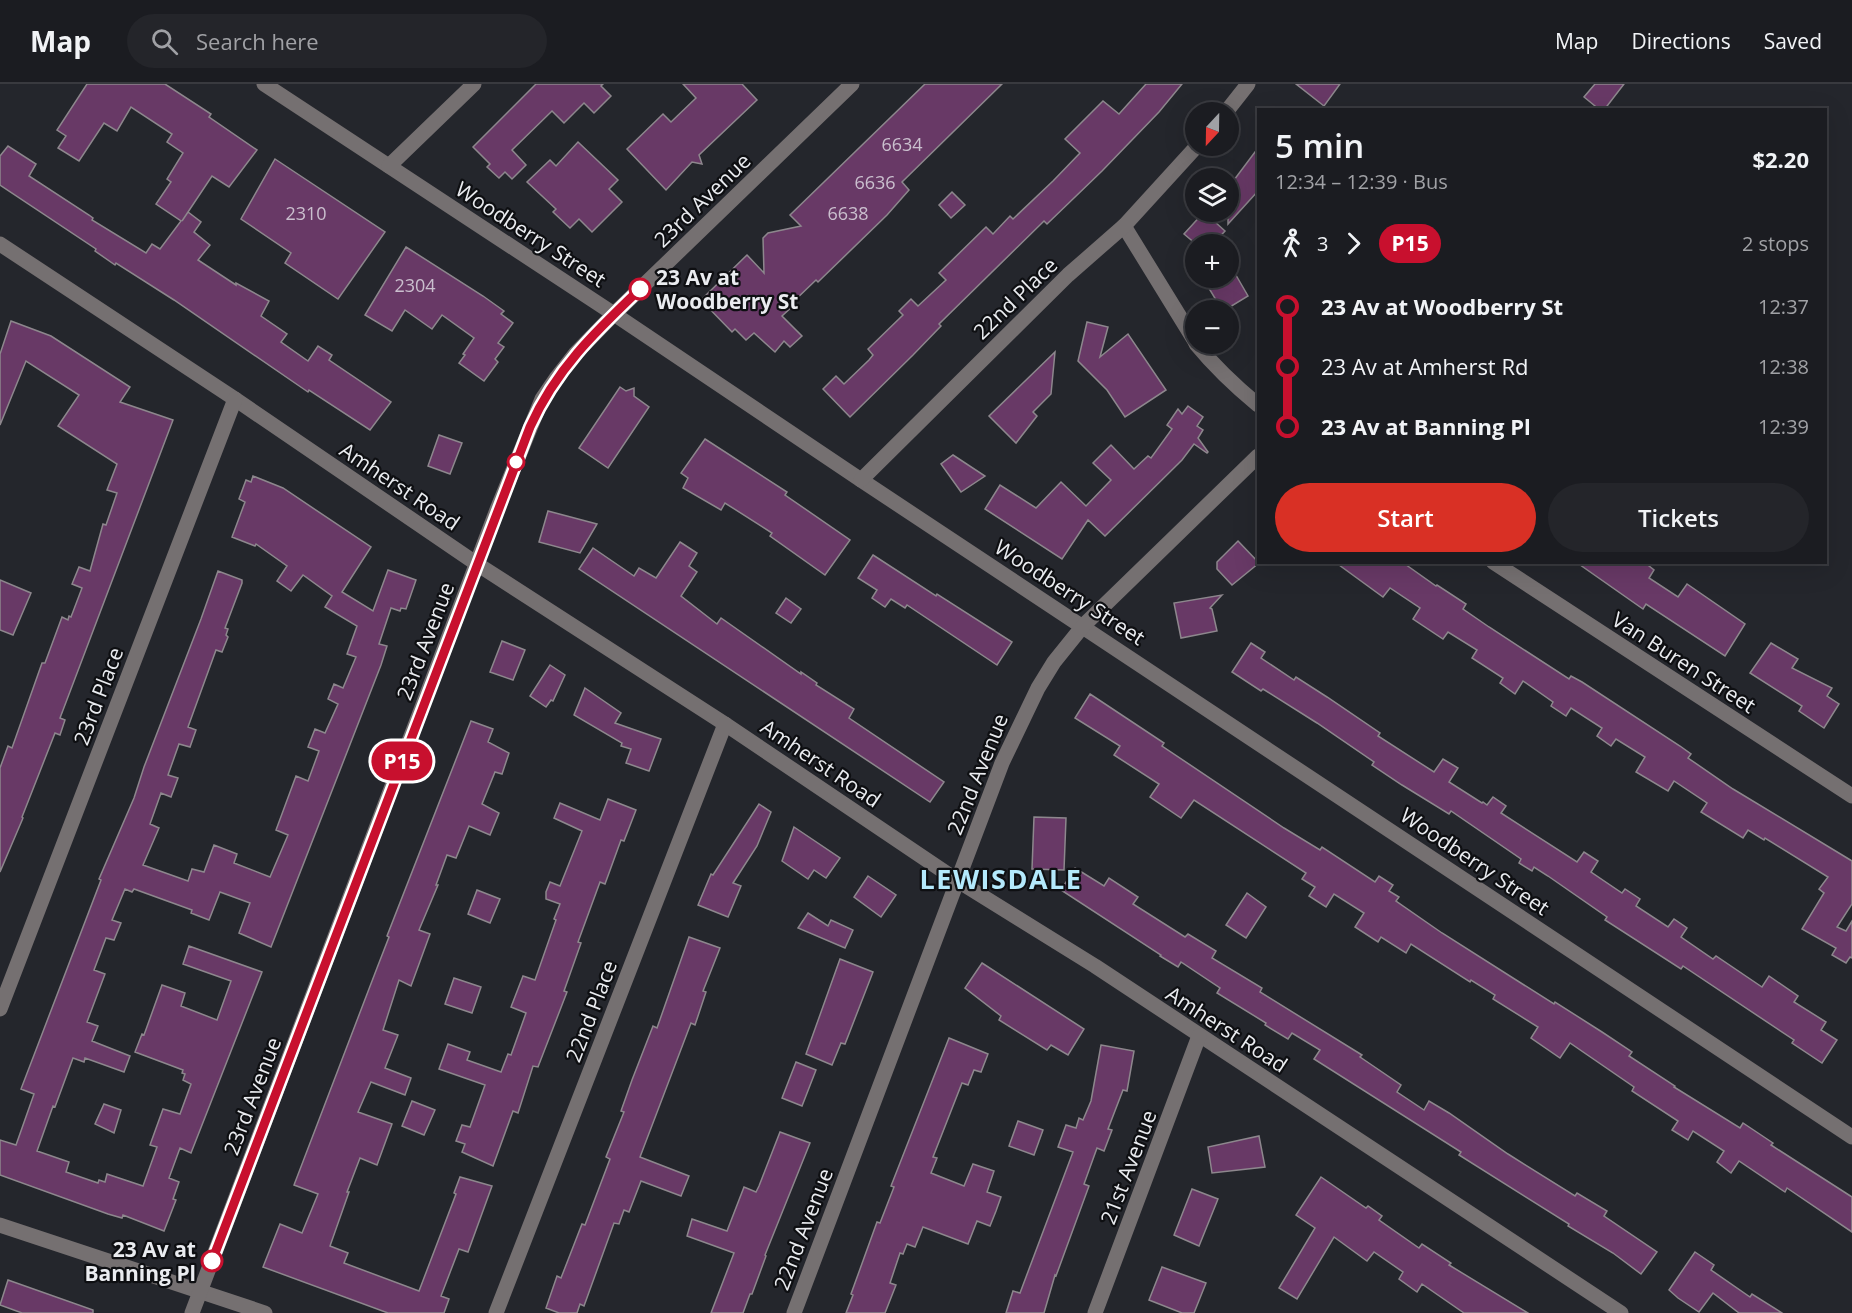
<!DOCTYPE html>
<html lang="en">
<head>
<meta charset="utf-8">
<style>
	:root { --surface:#1b1c21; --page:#24252a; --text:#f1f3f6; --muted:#a0a1a5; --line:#393a3f; --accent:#d93025 }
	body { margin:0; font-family:"Open Sans",sans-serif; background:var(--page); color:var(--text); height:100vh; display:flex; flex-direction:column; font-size:22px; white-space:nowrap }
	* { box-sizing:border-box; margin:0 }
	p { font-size:20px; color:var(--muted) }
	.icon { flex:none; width:33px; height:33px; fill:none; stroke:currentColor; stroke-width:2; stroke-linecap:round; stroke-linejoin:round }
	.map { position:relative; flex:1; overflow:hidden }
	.sheet { position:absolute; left:1257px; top:24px; width:570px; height:456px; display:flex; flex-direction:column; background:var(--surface); border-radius:0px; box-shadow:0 6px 24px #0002,0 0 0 2px var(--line) }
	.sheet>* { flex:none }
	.badge { padding:0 12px; border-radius:20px; font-size:21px; line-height:39px }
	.needle { width:39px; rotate:202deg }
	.controls { position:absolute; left:1185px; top:18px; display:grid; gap:12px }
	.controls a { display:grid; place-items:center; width:54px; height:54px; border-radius:50%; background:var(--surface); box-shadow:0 6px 24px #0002,0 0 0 2px var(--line); font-size:30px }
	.map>.badge { position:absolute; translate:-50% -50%; box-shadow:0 0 0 3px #fff }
	.legs { display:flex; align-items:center; gap:9px; height:66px; padding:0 18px; font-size:20px }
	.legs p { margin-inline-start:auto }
	.overview { display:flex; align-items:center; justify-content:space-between; height:102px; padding:0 18px }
	h1 { font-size:33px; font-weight:600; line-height:45px }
	.cta { display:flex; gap:12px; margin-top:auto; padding:12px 18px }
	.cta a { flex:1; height:69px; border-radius:36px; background:var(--accent); color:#fff; font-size:24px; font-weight:600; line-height:69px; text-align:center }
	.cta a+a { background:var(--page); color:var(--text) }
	ul { padding:0 18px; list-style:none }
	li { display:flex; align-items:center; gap:21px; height:60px; font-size:22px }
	li i { display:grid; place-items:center; width:9px; height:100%; margin:0 8px; background:currentColor }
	li i::after { content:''; width:15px; height:15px; margin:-8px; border:4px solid; border-radius:50%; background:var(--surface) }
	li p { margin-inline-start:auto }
	li:first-child i { background:linear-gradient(#0000 50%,currentColor 0) }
	li:last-child i { background:linear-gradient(currentColor 50%,#0000 0) }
	header { display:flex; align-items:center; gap:36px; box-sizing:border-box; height:84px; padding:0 30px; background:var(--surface); border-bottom:2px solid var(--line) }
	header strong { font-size:28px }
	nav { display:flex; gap:33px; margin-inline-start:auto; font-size:21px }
	.search { width:420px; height:54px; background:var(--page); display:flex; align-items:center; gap:15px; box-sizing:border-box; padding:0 21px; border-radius:33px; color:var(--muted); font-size:22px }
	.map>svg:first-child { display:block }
</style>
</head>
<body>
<header>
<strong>Map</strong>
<div class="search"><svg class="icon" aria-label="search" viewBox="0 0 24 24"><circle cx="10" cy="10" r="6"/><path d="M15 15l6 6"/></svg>Search here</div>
<nav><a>Map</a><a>Directions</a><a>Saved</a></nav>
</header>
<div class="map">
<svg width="1852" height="1229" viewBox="0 0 1852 1229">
	<rect width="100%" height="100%" fill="#24262c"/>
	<g fill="#683966" stroke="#8d878d" stroke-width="1.5">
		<polygon points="87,0 165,0 211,30 209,33 257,66 229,103 212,92 182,137 188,128 201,138 194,148 210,161 198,176 236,201 236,199 269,217 261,232 287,250 281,258 308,277 318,262 332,271 329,276 391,318 370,346 309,306 308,308 174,216 116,179 115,181 95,167 96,165 0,101 0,72 8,62 36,80 29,92 89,131 93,134 92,136 146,169 152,160 160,165 181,137 156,120 171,98 167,95 183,69 167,58 172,50 131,23 117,47 104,39 79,77 58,64 66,52 57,46"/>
		<polygon points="536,0 603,0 601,2 611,12 594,29 584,19 564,39 552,27 512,66 526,81 512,95 505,88 499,94 487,83 490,80 473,63"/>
		<polygon points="683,0 742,0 757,16 699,71 702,80 692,78 666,106 627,65 663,30 671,38 696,14"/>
		<polygon points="925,0 1002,0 902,98 909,106 887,131 818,198 816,196 792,219 794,221 782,232 802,252 790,263 784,257 775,268 754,249 746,256 735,245 732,248 701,216 747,171 764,189 763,154 768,149 801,142 790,131"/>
		<polygon points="1146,0 1182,0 1159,28 1102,87 1047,140 1044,137 939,240 941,242 913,271 850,333 823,305 836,292 844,300 869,276 873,271 868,265 903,231 899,227 911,215 918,222 946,196 939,189 986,143 993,150 1010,132 1013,135 1053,97 1080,69 1065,55 1103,17 1119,30"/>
		<polygon points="1296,0 1340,0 1324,22"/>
		<polygon points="1595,0 1624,0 1604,26 1600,26 1584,13"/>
		<polygon points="578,58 618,96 609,105 622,118 592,148 579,135 570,144 553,128 556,125 527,98 550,76 556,82"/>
		<polygon points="1258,64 1258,107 1228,140 1228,104"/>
		<polygon points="275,75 385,148 338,215 285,179 291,169 241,135"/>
		<polygon points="952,108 965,121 951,134 939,121"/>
		<polygon points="1204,128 1225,147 1213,160 1196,160 1184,150"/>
		<polygon points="406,163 483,212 504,227 501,230 513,239 498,259 504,263 495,275 498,278 484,297 459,279 465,271 463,270 474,254 442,231 432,245 405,226 392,247 365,231"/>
		<polygon points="1233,186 1248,212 1225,226 1222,226 1207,201 1220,194 1228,194 1228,188"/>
		<polygon points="11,237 51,252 130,303 120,318 173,336 60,634 65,636 60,651 55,649 22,733 23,734 0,788 0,684 8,662 12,664 42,579 45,579 62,533 68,536 69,532 71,533 82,504 72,500 79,483 90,487 103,440 106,441 117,409 107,406 117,380 58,342 79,311 26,277 0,341 0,270"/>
		<polygon points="1087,238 1108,243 1100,273 1128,250 1166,306 1125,333 1107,306 1078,277"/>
		<polygon points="1055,268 1051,310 1033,328 1037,332 1016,359 989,332"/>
		<polygon points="620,303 626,307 634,304 634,312 649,323 608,384 579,364"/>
		<polygon points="1188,322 1203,333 1197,342 1203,346 1198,354 1208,368 1207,369 1194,360 1182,376 1105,452 1088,436 1062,475 985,425 1000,401 1036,424 1061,398 1086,422 1111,396 1093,379 1111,361 1134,385 1148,372 1151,374 1172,345 1167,341 1178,325 1182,330"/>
		<polygon points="439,351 462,359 450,390 428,382"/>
		<polygon points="705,355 787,408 785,411 850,456 825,491 770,452 772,449 725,419 721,426 683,404 688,394 681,389"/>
		<polygon points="953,371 985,392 961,408 941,380"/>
		<polygon points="253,392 283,404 371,463 342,508 373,527 388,486 416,496 406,525 401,524 400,527 391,524 379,560 387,562 381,581 271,863 239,849 250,819 220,808 209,836 191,829 192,826 134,805 132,808 125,805 112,836 121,839 114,856 106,854 94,886 105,890 87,938 98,942 92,957 130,972 124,988 85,974 84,978 73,974 55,1023 53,1022 37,1067 69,1078 66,1088 98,1099 99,1096 105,1098 107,1090 143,1102 157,1063 150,1061 163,1025 180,1030 191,1000 183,996 185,990 182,989 183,986 135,968 142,950 144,951 162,901 185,909 181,922 217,936 231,897 183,880 189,862 262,888 191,1069 180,1064 169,1094 179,1098 173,1115 176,1116 164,1147 123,1131 122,1134 108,1130 0,1091 0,1056 16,1061 34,1010 21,1005 101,796 99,795 134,714 144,683 201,535 218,487 242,496 242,499 225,544 228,545 226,551 228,553 222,568 216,566 188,643 196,646 190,663 179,660 168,691 178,694 171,713 161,709 150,740 159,744 143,781 188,797 192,785 204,788 214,761 237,770 234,779 270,793 288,751 276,746 296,692 308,697 319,667 308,663 315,645 325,649 338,620 328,615 334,600 343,604 356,573 347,570 357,542 325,523 332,512 303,491 291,507 277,497 287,482 256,460 255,462 232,453 245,418 239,415 246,396 251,398"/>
		<polygon points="548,427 597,440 580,469 539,458"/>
		<polygon points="1238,457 1259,479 1232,501 1217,485 1217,478"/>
		<polygon points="680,458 697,469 689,482 697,488 681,512 717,540 721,534 801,590 801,588 817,599 816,601 854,625 849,634 944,698 930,718 579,485 593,464 634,492 639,484 656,494"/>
		<polygon points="873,471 936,512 937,510 1012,558 997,581 907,521 905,524 891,515 885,523 872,514 877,506 858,494"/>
		<polygon points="1335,478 1402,478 1436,502 1437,501 1466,520 1463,525 1489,543 1569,595 1571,592 1582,598 1680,662 1691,670 1688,674 1733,705 1852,777 1852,820 1837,843 1846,847 1852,837 1852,874 1850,873 1846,879 1832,871 1836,864 1802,845 1824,809 1819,805 1828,793 1765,754 1764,756 1748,746 1743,754 1701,728 1707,719 1674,697 1668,707 1636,688 1645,673 1616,655 1611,662 1597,652 1602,644 1571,624 1566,632 1551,622 1553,618 1523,597 1515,610 1500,599 1503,594 1472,574 1477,566 1448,548 1443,555 1413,535 1420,524 1390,504 1383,513"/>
		<polygon points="1576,478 1644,478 1654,486 1649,494 1678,513 1687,500 1745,540 1725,572 1646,520 1643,525"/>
		<polygon points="0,496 31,509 13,551 0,546"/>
		<polygon points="1222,511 1210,524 1212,525 1217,547 1181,554 1174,519"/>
		<polygon points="786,514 801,525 791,539 776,529"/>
		<polygon points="502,557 525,566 513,596 490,588"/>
		<polygon points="1251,559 1265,568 1261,574 1294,596 1296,593 1327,613 1380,649 1378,652 1434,688 1443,675 1458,684 1449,698 1482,719 1483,718 1487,721 1493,713 1506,722 1501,729 1577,778 1584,768 1598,777 1591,788 1622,809 1625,805 1640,815 1636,822 1668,843 1674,835 1687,844 1681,853 1713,875 1716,872 1762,903 1769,892 1798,912 1794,918 1826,938 1821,946 1837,956 1822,979 1792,959 1794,956 1683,882 1681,885 1605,836 1607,833 1548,792 1534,783 1532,787 1519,779 1521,775 1451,727 1449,730 1402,701 1372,681 1374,678 1317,639 1263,605 1261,607 1232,588"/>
		<polygon points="1771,559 1798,575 1792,584 1832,604 1827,612 1839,620 1824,644 1799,627 1802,622 1750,589"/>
		<polygon points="550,581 565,591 553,617 551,616 546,623 530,612"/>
		<polygon points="585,604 621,629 615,639 661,655 649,687 626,679 631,665 621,662 622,659 574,631"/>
		<polygon points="1090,610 1164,659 1162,662 1284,744 1320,766 1322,763 1375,798 1379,792 1393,801 1389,807 1399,813 1396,817 1442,849 1554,920 1555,918 1602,948 1632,968 1629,972 1675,1002 1674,1003 1740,1044 1743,1039 1773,1059 1771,1061 1852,1113 1852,1148 1787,1104 1785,1108 1739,1077 1731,1089 1717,1078 1724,1067 1693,1047 1688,1056 1672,1046 1678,1037 1632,1007 1634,1003 1570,959 1560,974 1531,954 1538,943 1493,915 1495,911 1471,896 1470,898 1411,860 1406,869 1381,853 1378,858 1355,843 1364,829 1334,810 1326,823 1309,812 1315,803 1302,795 1306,789 1194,716 1181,734 1150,713 1159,700 1114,671 1120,662 1075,634"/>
		<polygon points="471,637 493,645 488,658 509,669 502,690 495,688 482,720 499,729 490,751 469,742 456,774 447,771 436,801 438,801 419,846 430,850 411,902 399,896 383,946 398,951 385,984 411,994 405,1011 371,998 358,1028 392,1040 377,1081 360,1074 347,1108 349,1108 330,1162 348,1169 344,1179 419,1207 456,1110 454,1109 460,1093 492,1102 468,1168 459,1165 441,1212 449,1215 444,1229 388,1229 263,1183 280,1140 302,1149 318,1110 294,1101 377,884 389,853 387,852"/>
		<polygon points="608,715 636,726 624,757 621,756 605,800 600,798 578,858 581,859 564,907 567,908 538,983 533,982 518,1029 513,1027 493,1082 462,1068 465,1060 456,1057 462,1041 470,1043 485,1001 439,985 448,960 470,968 467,976 501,988 508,970 511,971 526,929 511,923 523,892 535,896 556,836 554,835 560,820 546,815 546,808 550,798 560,802 582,747 554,734 560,719 600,736"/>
		<polygon points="759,720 771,728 757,762 733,799 741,802 728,833 698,821 711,790 713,791"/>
		<polygon points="1034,733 1066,734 1064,786 1032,785"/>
		<polygon points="794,743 840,774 826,794 814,786 808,795 782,777"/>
		<polygon points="1075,784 1104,802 1109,794 1138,813 1133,820 1185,853 1188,850 1216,867 1212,874 1262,904 1260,908 1362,971 1360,973 1401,1001 1397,1008 1424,1026 1429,1017 1449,1029 1508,1070 1575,1112 1577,1109 1607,1127 1604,1132 1657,1168 1641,1190 1613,1169 1568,1142 1569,1140 1459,1071 1461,1068 1314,975 1320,966 1292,949 1288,955 1265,941 1266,939 1217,909 1220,904 1181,878 1178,883 1160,872 1161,871 1061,806"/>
		<polygon points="868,792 896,811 881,833 854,813"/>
		<polygon points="477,806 500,815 490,839 468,830"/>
		<polygon points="1247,809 1266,823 1246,854 1226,841"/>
		<polygon points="808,829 828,842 831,836 853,846 845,864 798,844"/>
		<polygon points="689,853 720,864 703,907 706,908 695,941 691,939 640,1073 689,1092 681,1112 641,1097 629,1128 624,1126 619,1140 614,1139 584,1222 580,1220 577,1229 559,1229 546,1224 557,1192 561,1194 582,1140 585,1141 610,1075 606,1073 624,1028 621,1027 632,996 653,942 657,944"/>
		<polygon points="840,875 873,888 845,960 841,959 832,981 806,970"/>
		<polygon points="982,879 1084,945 1068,971 1051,961 1047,966 999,936 1001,932 965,904"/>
		<polygon points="454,894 481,903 472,929 445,920"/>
		<polygon points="949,954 988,970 981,988 974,986 968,1001 962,999 933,1073 937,1074 931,1089 964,1102 973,1080 994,1087 987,1108 1001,1113 996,1127 990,1142 977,1137 968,1160 923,1143 915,1163 907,1160 903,1170 900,1169 890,1199 896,1201 885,1229 846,1229 853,1211 851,1210 877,1138 880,1139 894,1103 891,1102"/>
		<polygon points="1101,961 1134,967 1127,1007 1123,1006 1108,1045 1112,1046 1104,1067 1097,1064 1084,1100 1089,1102 1056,1192 1055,1191 1044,1229 1006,1229 1013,1207 1020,1209 1073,1068 1058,1063 1066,1041 1076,1044 1079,1034 1083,1036 1091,1017"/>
		<polygon points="796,978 816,986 802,1022 782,1014"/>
		<polygon points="412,1017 435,1026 424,1051 402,1042"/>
		<polygon points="104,1020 121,1026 114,1049 95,1040"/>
		<polygon points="1018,1037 1043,1046 1034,1071 1009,1062"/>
		<polygon points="780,1048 810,1059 765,1171 766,1172 752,1210 750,1210 743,1229 711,1229 734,1169 687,1152 692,1135 727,1147 744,1103 756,1108 759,1102"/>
		<polygon points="1259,1052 1265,1083 1212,1089 1208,1063"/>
		<polygon points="1321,1093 1366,1124 1368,1122 1382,1132 1379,1136 1419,1164 1422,1160 1451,1179 1449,1181 1528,1229 1464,1229 1422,1200 1417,1208 1399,1195 1403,1188 1374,1168 1367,1177 1334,1153 1297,1215 1279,1204 1315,1144 1296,1131"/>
		<polygon points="1192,1105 1218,1115 1199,1162 1174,1151"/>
		<polygon points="1695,1168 1714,1181 1711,1186 1750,1213 1752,1210 1782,1229 1739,1229 1713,1209 1699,1228 1678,1214 1669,1206"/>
		<polygon points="1162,1183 1206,1199 1194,1229 1182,1229 1149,1216"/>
		<polygon points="8,1196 93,1226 93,1229 22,1229 0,1221"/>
	</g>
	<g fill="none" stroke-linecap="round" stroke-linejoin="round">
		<g stroke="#757071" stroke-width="15">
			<polyline points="264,0 614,230 861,396 1852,1053"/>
			<polyline points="1226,28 1248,0"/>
			<polyline points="389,82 474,0"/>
			<polyline points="1124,142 1196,259"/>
			<polyline points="0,160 235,315 477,480 725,640 958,797 1095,882 1621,1229"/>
			<path d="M1196,260C1215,283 1235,302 1258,321"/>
			<polyline points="861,396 1068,191 1124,142 1197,62"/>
			<polyline points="1493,478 1852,712"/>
			<polyline points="0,925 235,315"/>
			<polyline points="0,1141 265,1229"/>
			<polyline points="192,1229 498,423 542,315 557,293 575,270 614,230 852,0"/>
			<polyline points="496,1229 725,640"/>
			<polyline points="794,1229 1002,679 1038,604 1054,578 1083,542 1258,372"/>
			<polyline points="1095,1229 1199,952"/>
		</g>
	</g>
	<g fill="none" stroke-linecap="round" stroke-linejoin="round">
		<defs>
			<path id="line-1" d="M212,1177L530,343C556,285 595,248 640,205"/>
		</defs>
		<use href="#line-1" stroke="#fff" stroke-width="14"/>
		<use href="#line-1" stroke="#c8102e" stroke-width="9"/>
	</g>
	<g fill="#fff" stroke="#c8102e" stroke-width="3">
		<circle cx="640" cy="205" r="10"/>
		<circle cx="516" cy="378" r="8"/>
		<circle cx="212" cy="1177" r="10"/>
	</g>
	<g text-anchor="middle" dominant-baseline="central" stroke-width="4.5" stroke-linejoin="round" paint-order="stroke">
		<g font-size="18" fill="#cabfce">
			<text x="902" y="60">6634</text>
			<text x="875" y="98">6636</text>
			<text x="306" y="129">2310</text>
			<text x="848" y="129">6638</text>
			<text x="415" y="201">2304</text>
		</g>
		<g font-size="21" fill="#eaecf0" stroke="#0e0f12">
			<text transform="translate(702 116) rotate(-44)">23rd Avenue</text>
			<text transform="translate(531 150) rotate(33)">Woodberry Street</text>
			<text transform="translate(1015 214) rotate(-44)">22nd Place</text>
			<text transform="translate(400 402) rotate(34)">Amherst Road</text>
			<text transform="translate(1070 508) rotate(33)">Woodberry Street</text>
			<text transform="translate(425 557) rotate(-69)">23rd Avenue</text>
			<text transform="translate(1684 578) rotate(33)">Van Buren Street</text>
			<text transform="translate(98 612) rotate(-69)">23rd Place</text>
			<text transform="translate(821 679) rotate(34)">Amherst Road</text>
			<text transform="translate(977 690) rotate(-68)">22nd Avenue</text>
			<text transform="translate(1475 777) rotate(34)">Woodberry Street</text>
			<text transform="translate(591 927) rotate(-69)">22nd Place</text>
			<text transform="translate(1227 945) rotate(33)">Amherst Road</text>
			<text transform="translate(252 1012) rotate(-69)">23rd Avenue</text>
			<text transform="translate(1128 1083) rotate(-69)">21st Avenue</text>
			<text transform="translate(803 1145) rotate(-69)">22nd Avenue</text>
		</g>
		<g font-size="21" font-weight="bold" fill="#eaecf0" stroke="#0e0f12" text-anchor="start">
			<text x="656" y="193">23 Av at<tspan x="656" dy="24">Woodberry St</tspan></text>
			<text x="196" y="1165" text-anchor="end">23 Av at<tspan x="196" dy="24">Banning Pl</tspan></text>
		</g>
		<g font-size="27" font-weight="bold" letter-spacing="1.5" fill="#b4e9fc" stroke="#0e0f12">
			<text x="1001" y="794">LEWISDALE</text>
		</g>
	</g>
</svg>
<div class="controls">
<a><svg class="needle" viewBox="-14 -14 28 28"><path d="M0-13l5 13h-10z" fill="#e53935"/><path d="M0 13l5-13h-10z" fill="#a0a1a5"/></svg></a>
<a><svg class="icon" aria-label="layers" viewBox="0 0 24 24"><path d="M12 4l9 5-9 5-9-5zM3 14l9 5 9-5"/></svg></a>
<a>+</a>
<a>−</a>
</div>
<b class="badge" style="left:402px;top:677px;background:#c8102e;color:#fff">P15</b>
<section class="sheet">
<div class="overview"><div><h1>5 min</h1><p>12:34 – 12:39 · Bus</p></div><b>$2.20</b></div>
<div class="legs"><svg class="icon" aria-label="walk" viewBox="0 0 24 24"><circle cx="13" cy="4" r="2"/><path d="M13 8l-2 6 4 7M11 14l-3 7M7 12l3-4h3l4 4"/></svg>3<svg class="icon" aria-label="forward" viewBox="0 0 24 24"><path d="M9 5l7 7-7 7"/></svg><b class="badge" style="background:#c8102e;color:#fff">P15</b><p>2 stops</p></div>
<ul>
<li><i style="color:#c8102e"></i><b>23 Av at Woodberry St</b><p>12:37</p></li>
<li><i style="color:#c8102e"></i><span>23 Av at Amherst Rd</span><p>12:38</p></li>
<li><i style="color:#c8102e"></i><b>23 Av at Banning Pl</b><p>12:39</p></li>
</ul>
<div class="cta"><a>Start</a><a>Tickets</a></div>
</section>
</div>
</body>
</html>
